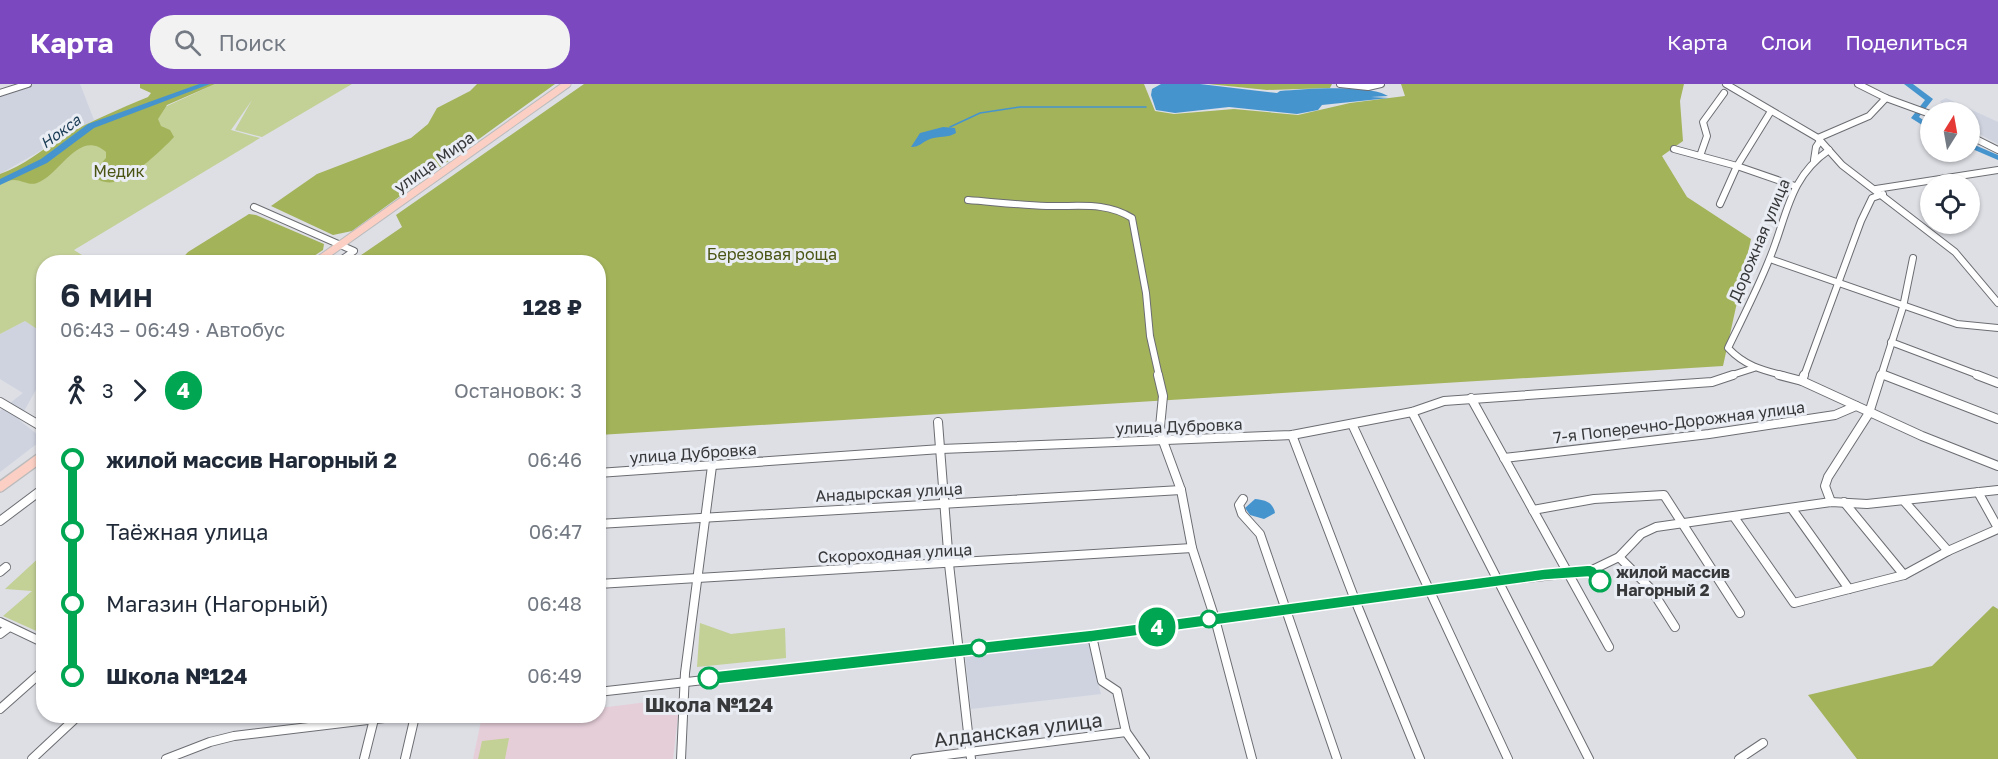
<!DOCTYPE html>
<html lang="ru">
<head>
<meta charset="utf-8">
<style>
	:root { --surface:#fff; --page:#f2f2f3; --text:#1f2937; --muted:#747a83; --accent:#7b48c0 }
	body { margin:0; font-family:"Golos Text",sans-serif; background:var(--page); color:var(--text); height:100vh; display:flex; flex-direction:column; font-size:22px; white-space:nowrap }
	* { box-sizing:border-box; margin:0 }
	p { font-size:20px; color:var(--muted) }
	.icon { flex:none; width:33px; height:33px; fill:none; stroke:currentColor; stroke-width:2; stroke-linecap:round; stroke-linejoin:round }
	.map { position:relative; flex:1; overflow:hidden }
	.drawer { position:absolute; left:36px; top:171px; width:570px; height:468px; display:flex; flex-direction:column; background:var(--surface); border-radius:24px; box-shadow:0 2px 4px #0004 }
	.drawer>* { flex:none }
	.badge { padding:0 12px; border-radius:20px; font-size:21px; line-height:39px }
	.needle { width:39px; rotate:11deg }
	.tools { position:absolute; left:1920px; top:18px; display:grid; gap:12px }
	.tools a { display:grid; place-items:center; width:60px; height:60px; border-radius:50%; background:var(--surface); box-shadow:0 2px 4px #0004; font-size:30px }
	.map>.badge { position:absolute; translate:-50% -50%; box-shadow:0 0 0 3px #fff }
	.legs { display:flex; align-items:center; gap:9px; height:66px; padding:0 24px; font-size:20px }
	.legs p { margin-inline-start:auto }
	.overview { display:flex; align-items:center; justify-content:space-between; height:102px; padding:0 24px }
	h1 { font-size:33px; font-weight:600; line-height:45px }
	ul { padding:0 24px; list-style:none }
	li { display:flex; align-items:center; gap:21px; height:72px; font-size:22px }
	li i { display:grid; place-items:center; width:9px; height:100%; margin:0 8px; background:currentColor }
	li i::after { content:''; width:15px; height:15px; margin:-8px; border:4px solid; border-radius:50%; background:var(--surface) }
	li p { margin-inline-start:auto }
	li:first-child i { background:linear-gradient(#0000 50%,currentColor 0) }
	li:last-child i { background:linear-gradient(currentColor 50%,#0000 0) }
	header { display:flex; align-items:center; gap:36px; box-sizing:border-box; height:84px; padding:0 30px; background:var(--accent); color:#fff }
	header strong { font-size:28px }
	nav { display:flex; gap:33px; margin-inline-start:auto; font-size:21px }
	.search { width:420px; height:54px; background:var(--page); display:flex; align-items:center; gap:15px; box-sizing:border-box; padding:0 21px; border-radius:24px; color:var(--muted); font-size:22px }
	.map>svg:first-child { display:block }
</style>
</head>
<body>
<header>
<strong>Карта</strong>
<div class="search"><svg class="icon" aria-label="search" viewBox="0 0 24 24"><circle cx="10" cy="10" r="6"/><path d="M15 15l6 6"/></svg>Поиск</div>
<nav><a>Карта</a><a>Слои</a><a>Поделиться</a></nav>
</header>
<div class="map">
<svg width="1998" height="675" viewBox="0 0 1998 675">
	<rect width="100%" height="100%" fill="#dddfe5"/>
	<g fill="#ced3df">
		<polygon points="34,0 80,0 94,36 0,90 0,11"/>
		<polygon points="1946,14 1998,38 1998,60 1970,45 1970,28 1948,28 1940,17"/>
		<polygon points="25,237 43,249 43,293 19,336 43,355 0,388 0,327 23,309 0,295 0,250"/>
		<polygon points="1096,557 1104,599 1098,599 1101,610 971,625 965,571"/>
	</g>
	<polygon fill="#e6ced9" points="680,614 673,675 473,675 481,637 536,632 598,632 599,624"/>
	<g fill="#c3d096">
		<polygon points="215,0 352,0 262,53 235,46 252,16 231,46 260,54 74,166 93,178 44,178 43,249 25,237 0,250 0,99 48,82 103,44 167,22"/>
		<polygon points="43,470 43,550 3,532 32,507 5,505"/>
		<polygon points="700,539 731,550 785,544 786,574 697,583"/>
		<polygon points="509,654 505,675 478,675 482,657"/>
	</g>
	<g fill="#a2b35a">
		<path d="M140,0H215L167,21L158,35L161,42L170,46L174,53C162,66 135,91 118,97C109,100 102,98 95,94L96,85L106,74V68C79,44 60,91 37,99C29,102 22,96 14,96C10,96 5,98 0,98V90C24,82 42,65 64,52C91,37 119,25 148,13L151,9L140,4Z"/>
		<polygon points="477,0 555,0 352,147 333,151 271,122 317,90 411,54 428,40 437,24 470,7"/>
		<polygon points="584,0 1144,0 1155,27 1174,30 1234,25 1298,31 1350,19 1405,12 1401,0 1684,0 1680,17 1683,57 1662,72 1687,113 1751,155 1723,282 599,351 598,178 351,178 402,143 396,131"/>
		<polygon points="1208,0 1332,0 1330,4 1267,6"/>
		<polygon points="249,130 256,131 324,160 323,166 305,178 179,178 188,168"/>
		<polygon points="1993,522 1998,525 1998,675 1857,675 1808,611 1932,582"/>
	</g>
	<g fill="#4694ce">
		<path d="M1161,0H1200L1277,9L1280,7C1304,5 1369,0 1388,12L1371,13L1389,14L1322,21L1318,26L1297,30L1229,23L1175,29L1156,26L1151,11L1152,5Z"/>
		<path d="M943,43L955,44L956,49C948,54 939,52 930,55C922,58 920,63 911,63L920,49Z"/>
		<path d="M1255,415C1265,416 1273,418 1275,429L1264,435L1250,431L1245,424Z"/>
	</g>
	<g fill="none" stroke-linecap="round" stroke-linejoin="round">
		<polyline stroke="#4694ce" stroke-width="1.5" points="950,43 980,29 1020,23 1146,23"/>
		<g fill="#4694ce" fill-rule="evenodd">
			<polygon points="199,0 210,0 94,44 47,79 0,101 0,95 41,75 88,40"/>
			<polygon points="1904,0 1913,0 1933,15 1919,33 1930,41 1930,46 1911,34 1925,16"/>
			<polygon points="1970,59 1998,71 1998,76 1970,64"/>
		</g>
		<defs>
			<g id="minor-far1">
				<polyline points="1340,0 1368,3 1381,0"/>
				<polyline points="1726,0 1818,54 1842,81 1955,168 1998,219"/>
				<polyline points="1858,0 1886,14 1930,30"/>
				<polyline points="0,9 28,0"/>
				<polyline points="1970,52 1998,66"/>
				<polyline points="1818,54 1869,32 1886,14"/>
				<polyline points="1674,65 1737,82 1795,102"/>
				<polyline points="1700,72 1707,52 1703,38 1724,9"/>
				<polyline points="1814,76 1816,63 1820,57"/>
				<polyline points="1876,105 1998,86"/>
				<path d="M968,116C994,118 1020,121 1047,122C1077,123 1105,117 1132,134L1146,209L1150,252L1159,292"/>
				<polyline points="1720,120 1737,82 1771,27"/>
				<polyline points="254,123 354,167 338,178"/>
				<polyline points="1770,175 1957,240 1998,244"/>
				<polyline points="1891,258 1981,292"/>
				<polyline points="1882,290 1888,292"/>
				<polyline points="1729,292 1754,284"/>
				<path d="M1785,292C1762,286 1745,282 1728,264C1742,235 1757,206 1769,176C1787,134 1788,94 1829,66"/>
				<polyline points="1804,292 1861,137 1872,114 1883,110"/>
				<polyline points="1881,292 1903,223 1913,174"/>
			</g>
			<g id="minor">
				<polyline points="1158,291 1163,312 1160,343 1163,357 1181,406 1192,464 1215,535 1252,675"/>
				<polyline points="1779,291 1802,297 1922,352 1998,382"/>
				<polyline points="1884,291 1998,335"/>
				<polyline points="1977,291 1998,299"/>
				<polyline points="1802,297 1804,291"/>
				<polyline points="1471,314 1609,563"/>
				<polyline points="0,318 44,344"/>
				<polyline points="1412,328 1589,675"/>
				<polyline points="938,338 949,480 971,675"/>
				<polyline points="1352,340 1508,675"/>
				<polyline points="1292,351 1355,516 1420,675"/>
				<polyline points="1504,374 1709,350 1835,331 1856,322"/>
				<polyline points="598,389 941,365 1292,351 1412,328 1444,317 1712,298 1733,291"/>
				<polyline points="1978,408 1998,444"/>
				<polyline points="1243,415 1239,421 1242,430 1260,450 1337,675"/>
				<polyline points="1904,417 1948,467"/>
				<polyline points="1831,418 1825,402 1828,393 1869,329 1881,291"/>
				<polyline points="1844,418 1904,491"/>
				<polyline points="1792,425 1849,505"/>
				<polyline points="1533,426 1594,415 1664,411 1740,529"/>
				<polyline points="1734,433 1794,519 1904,491 1948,467 1998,445"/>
				<polyline points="0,437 44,404"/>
				<polyline points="598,440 1181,406"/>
				<polyline points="1619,473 1651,505 1675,543"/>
				<polyline points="0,488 6,483"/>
				<polyline points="598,500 1192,464"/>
				<polyline points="0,538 44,559"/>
				<polyline points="0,550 8,544"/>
				<polyline points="1092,552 1102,597 1117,607 1126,648 1145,675"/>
				<polyline points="598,608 1092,552 1498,497 1590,487 1619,473 1641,450 1656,443 1831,418 1867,420 1998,406"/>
				<polyline points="0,625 44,586"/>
				<polyline points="32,675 78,632"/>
				<polyline points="166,675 210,658 234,652 401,632"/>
				<polyline points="364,675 374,635"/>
				<polyline points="405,675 415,632"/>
				<polyline points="681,675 685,589 712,382"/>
				<polyline points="915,675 1126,648"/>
				<polyline points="1739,675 1763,659"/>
			</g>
			<polyline id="major-far1" points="316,178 567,0"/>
			<polyline id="major" points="0,403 44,371"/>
		</defs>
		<use href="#minor-far1" stroke="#6b6d72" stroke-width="8"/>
		<use href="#minor" stroke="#6b6d72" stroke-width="10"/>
		<use href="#major-far1" stroke="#bbbbbc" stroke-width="9"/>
		<use href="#major" stroke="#bbbbbc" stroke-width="12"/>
		<use href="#minor-far1" stroke="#fff" stroke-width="6"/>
		<use href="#minor" stroke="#fff" stroke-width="8"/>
		<use href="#major-far1" stroke="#fbcfc4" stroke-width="7"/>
		<use href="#major" stroke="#fbcfc4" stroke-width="9"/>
	</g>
	<polygon fill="#00a651" stroke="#fff" stroke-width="1.5" points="1590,481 1595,483 1607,497 1605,501 1596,501 1588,493 1544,496 1092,558 709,601 704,599 702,594 704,590 709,588 1092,546 1544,485"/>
	<g fill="#fff" stroke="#00a651" stroke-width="3">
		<circle cx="1600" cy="497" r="10"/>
		<circle cx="1209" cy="535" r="8"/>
		<circle cx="979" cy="564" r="8"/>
		<circle cx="709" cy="594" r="10"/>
	</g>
	<g text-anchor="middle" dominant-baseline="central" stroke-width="6" stroke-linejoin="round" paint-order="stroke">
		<g font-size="15" font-style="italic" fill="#1a3b54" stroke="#eaedf3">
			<text transform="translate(60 47) rotate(-36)">Нокса</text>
		</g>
		<g font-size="16" fill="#37383a" stroke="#eaedf3">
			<text transform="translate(434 78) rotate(-35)">улица Мира</text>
			<text transform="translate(1759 156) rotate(-67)">Дорожная улица</text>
			<text transform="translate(1679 338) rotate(-7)">7-я Поперечно-Дорожная улица</text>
			<text transform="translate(1179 342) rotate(-2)">улица Дубровка</text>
			<text transform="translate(693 369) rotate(-4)">улица Дубровка</text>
			<text transform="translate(889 408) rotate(-3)">Анадырская улица</text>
			<text transform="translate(895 469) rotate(-3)">Скороходная улица</text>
		</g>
		<g font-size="16" fill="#4a5413" stroke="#eaedf3">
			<text x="119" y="87">Медик</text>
			<text x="772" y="170">Березовая роща</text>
		</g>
		<g font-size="16" font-weight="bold" fill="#37383a" stroke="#eaedf3" text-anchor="start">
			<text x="1616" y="488">жилой массив<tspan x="1616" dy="18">Нагорный 2</tspan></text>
		</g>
		<g font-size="20" font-weight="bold" fill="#37383a" stroke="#eaedf3">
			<text x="709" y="620">Школа №124</text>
		</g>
		<g font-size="20" fill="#37383a" stroke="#eaedf3">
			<text transform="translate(1018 645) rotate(-7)">Алданская улица</text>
		</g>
	</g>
</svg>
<div class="tools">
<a><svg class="needle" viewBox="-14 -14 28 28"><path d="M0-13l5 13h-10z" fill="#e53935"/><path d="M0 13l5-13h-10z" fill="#747a83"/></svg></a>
<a><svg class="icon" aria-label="locate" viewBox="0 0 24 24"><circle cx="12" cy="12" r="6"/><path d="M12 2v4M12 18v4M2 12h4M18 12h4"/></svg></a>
</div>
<b class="badge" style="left:1157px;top:543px;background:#00a651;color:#fff">4</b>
<section class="drawer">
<div class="overview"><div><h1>6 мин</h1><p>06:43 – 06:49 · Автобус</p></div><b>128 ₽</b></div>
<div class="legs"><svg class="icon" aria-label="walk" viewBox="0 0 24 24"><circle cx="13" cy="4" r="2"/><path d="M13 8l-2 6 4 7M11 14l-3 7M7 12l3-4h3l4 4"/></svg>3<svg class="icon" aria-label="forward" viewBox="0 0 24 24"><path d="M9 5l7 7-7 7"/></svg><b class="badge" style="background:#00a651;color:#fff">4</b><p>Остановок: 3</p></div>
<ul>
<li><i style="color:#00a651"></i><b>жилой массив Нагорный 2</b><p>06:46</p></li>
<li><i style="color:#00a651"></i><span>Таёжная улица</span><p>06:47</p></li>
<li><i style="color:#00a651"></i><span>Магазин (Нагорный)</span><p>06:48</p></li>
<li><i style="color:#00a651"></i><b>Школа №124</b><p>06:49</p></li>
</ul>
</section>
</div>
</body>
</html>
